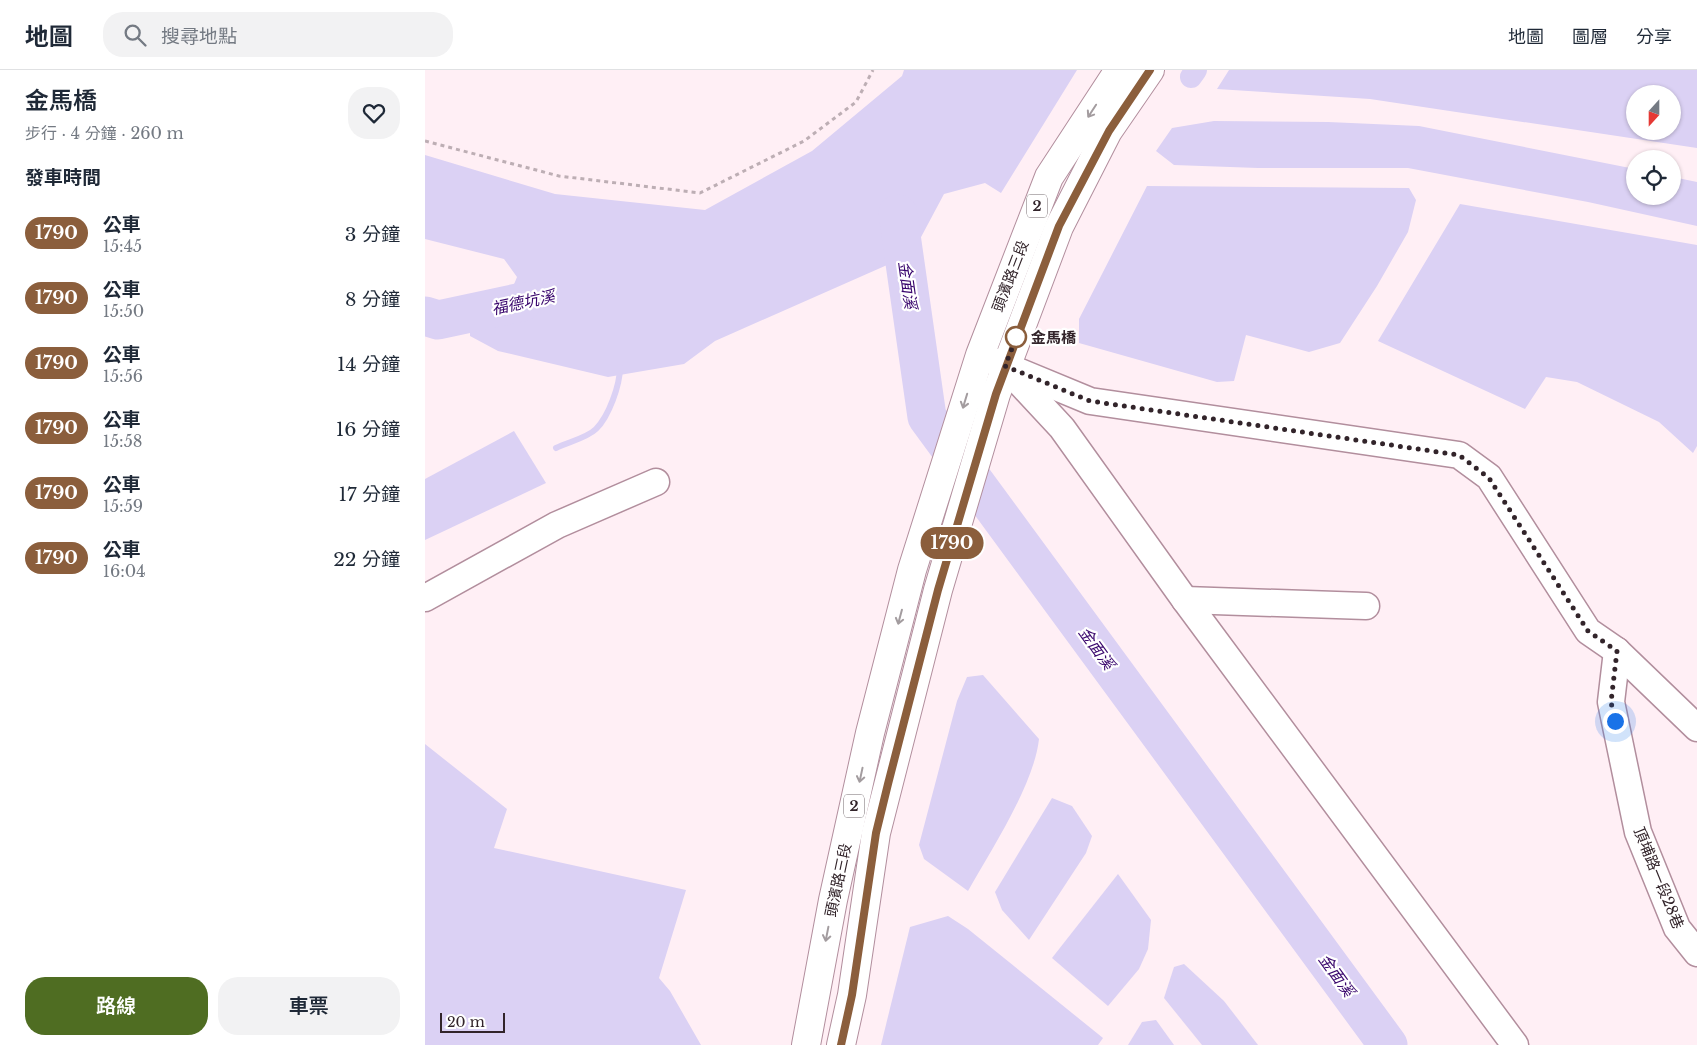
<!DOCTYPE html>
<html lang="zh-TW">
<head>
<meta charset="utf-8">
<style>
	:root { --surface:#fff; --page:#f2f2f3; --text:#1f2937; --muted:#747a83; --line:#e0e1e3; --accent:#4f6d22 }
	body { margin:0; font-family:"Libre Baskerville","Noto Sans TC",serif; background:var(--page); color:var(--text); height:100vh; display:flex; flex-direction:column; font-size:19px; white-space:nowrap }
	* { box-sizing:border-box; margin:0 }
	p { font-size:16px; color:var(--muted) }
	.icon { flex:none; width:28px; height:28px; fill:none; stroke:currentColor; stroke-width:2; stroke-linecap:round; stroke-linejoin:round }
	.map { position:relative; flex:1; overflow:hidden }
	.panel { display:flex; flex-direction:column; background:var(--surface); width:425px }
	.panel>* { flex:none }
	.badge { padding:0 10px; border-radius:16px; font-size:18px; line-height:32px }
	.needle { width:32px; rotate:201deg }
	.fabs { position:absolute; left:1201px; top:15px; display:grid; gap:10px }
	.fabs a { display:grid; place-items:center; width:55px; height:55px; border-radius:50%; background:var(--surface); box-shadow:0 1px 4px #0004; font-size:25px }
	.scale { position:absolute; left:15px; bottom:12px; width:65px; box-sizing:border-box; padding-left:5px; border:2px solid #32242a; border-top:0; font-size:14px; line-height:18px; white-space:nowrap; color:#32242a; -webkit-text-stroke:4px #fff; paint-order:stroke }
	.you { position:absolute; width:25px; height:25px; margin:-12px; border:4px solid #fff; border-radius:50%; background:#1a73e8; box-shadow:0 0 0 8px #1a73e833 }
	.map>.badge { position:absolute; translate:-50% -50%; box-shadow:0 0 0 2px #fff }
	h2 { padding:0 25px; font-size:19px; line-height:45px }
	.round { display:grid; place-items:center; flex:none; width:52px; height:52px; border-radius:20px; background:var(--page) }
	.summary { display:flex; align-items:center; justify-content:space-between; height:85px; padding:0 25px }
	h1 { font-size:24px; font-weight:600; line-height:38px }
	.action { display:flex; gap:10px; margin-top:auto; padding:10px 25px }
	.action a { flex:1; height:58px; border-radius:20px; background:var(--accent); color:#fff; font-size:20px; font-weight:600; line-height:58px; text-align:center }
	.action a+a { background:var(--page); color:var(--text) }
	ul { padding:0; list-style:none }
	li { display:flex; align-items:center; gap:15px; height:65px; padding:0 25px }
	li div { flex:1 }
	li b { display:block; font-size:19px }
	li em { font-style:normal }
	li .badge { min-width:55px; font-weight:700; text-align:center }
	header { display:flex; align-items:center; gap:30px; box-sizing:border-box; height:70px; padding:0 25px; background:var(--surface); border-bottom:1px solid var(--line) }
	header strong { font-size:24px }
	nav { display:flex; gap:28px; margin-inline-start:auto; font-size:18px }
	.search { width:350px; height:45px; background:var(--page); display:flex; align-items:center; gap:12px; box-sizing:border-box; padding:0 18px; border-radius:20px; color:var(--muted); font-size:19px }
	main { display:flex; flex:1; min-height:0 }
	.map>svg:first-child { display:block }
</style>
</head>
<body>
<header>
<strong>地圖</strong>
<div class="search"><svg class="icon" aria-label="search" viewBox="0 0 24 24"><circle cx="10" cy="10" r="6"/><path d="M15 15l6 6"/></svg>搜尋地點</div>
<nav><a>地圖</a><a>圖層</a><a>分享</a></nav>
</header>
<main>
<section class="panel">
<div class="summary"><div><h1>金馬橋</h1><p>步行 · 4 分鐘 · 260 m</p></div><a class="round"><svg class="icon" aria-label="heart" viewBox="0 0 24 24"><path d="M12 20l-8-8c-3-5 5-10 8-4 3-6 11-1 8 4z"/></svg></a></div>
<h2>發車時間</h2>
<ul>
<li><span class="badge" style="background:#8b5e3c;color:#fff">1790</span><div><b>公車</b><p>15:45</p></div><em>3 分鐘</em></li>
<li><span class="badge" style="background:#8b5e3c;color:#fff">1790</span><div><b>公車</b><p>15:50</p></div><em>8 分鐘</em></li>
<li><span class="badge" style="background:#8b5e3c;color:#fff">1790</span><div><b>公車</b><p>15:56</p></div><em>14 分鐘</em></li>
<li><span class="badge" style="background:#8b5e3c;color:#fff">1790</span><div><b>公車</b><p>15:58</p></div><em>16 分鐘</em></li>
<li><span class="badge" style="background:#8b5e3c;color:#fff">1790</span><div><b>公車</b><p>15:59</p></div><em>17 分鐘</em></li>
<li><span class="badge" style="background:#8b5e3c;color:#fff">1790</span><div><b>公車</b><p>16:04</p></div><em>22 分鐘</em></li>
</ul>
<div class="action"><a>路線</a><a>車票</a></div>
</section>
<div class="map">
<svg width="1272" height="975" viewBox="0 0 1272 975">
	<rect width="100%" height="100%" fill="#ffeff5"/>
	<g fill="#dbd1f4" fill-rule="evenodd">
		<path d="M479,0H652L576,123L560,113L519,124L487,184L290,271L259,294L183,307L73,281L45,266V240C71,233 82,234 92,207L79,189L0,169V85L130,124L280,140L387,81L477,6Z"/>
		<path d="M804,0H1272V78L945,29L792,19ZM1210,24H1248V61H1210Z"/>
		<polygon points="789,51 903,52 994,56 1210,99 1210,126 1248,126 1248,107 1272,112 1272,156 1163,132 983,98 833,98 749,95 731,81 747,58"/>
		<polygon points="722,116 984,118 991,130 983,162 952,216 915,273 884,282 821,265 809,311 792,312 654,273 654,249"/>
		<polygon points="1035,134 1272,175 1272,376 1268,383 1234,352 1152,312 1121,307 1100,339 953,271"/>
		<polygon points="89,361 121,413 0,470 0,409"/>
		<path d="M558,605L614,669C609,715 566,780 543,821L499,789L494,775L532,631L542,607Z"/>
		<polygon points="0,674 82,739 69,778 261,820 234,908 245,921 276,975 0,975"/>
		<polygon points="627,728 647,736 667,766 661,783 604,870 577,840 570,822"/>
		<polygon points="693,804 726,850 723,879 714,899 683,936 627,888"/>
		<polygon points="523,846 543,859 678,968 673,975 456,975 485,857"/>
		<polygon points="759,894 799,931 833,975 777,975 739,928 749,897"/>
		<polygon points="731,950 749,975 703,975 717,952"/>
	</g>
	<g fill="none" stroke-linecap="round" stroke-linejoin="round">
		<path stroke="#dbd1f4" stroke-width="6" d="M131,378C143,372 162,368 171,359C184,346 195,315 195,297"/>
		<polyline stroke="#dbd1f4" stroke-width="22" points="766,7 771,0"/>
		<g stroke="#dbd1f4" stroke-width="39">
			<polyline points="473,144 502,347 963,975"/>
			<polyline points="0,246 13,250 97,232"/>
		</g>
		<defs>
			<g id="minor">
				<polyline points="561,288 665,331 1034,385 1064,407 1163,561 1192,581 1272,658"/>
				<polyline points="585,302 637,358 760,530 1090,975"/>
				<polyline points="0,528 132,455 231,412"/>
				<polyline points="760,530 941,536"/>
				<polyline points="1192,581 1186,632 1213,762 1252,858 1272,883"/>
			</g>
			<g id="major">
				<polyline points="381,975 408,830 445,663 487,500 555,285 624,107 694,0"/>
				<polyline points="416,975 427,925 451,763 513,520 571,324 634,157 683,61 725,0"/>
			</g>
		</defs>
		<use href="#minor" stroke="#b28e9d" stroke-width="29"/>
		<use href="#major" stroke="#b28e9d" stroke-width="30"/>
		<polyline stroke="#bdaeb4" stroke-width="3" stroke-dasharray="4 4" stroke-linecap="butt" points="0,71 134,106 275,123 379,71 431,32 448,0"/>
		<use href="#minor" stroke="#fff" stroke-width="26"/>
		<use href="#major" stroke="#fff" stroke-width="28"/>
	</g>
	<defs><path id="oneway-shaft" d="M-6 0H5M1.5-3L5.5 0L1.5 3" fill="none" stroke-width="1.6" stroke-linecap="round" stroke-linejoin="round" transform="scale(1.25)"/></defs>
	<g stroke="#a39c9f">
		<use href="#oneway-shaft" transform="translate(667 41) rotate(123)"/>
		<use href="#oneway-shaft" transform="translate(540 331) rotate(107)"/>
		<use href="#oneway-shaft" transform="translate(475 547) rotate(105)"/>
		<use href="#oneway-shaft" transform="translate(436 705) rotate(102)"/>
		<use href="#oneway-shaft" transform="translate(402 864) rotate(101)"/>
	</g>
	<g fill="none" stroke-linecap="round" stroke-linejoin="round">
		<defs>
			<polyline id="line" points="416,975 427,925 451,763 463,714 513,520 571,324 634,156 684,61 725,0"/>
		</defs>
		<use href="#line" stroke="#fff" stroke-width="11"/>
		<use href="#line" stroke="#8b5e3c" stroke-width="8"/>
		<polyline stroke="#32242a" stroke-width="5" stroke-dasharray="0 9" points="591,267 594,261 580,296 665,331 1034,385 1064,408 1163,561 1192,581 1186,632 1190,651"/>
	</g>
	<circle fill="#fff" stroke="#8b5e3c" stroke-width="2.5" cx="591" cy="267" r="10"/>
	<g text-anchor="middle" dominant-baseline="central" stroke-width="4.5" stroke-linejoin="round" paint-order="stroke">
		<g fill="#fff" stroke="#70666a" stroke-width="1">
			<rect x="602" y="124.5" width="20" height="23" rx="4"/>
			<rect x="419" y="724.5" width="20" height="23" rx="4"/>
		</g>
		<g font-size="14" font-weight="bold" fill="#32242a">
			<text x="612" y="136">2</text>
			<text x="429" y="736">2</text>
		</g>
		<g font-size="15" fill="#32242a" stroke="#fff">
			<text transform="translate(585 206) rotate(-69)">頭濱路三段</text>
			<text transform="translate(1234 808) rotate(68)">頂埔路一段28巷</text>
			<text transform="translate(413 810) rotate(-78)">頭濱路三段</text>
		</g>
		<g font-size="15" font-weight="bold" fill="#32242a" stroke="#fff" text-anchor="start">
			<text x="606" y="267">金馬橋</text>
		</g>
		<g font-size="16" font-style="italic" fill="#39066d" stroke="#fff">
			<text transform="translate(483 215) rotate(82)">金面溪</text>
			<text transform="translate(98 232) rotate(-12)">福德坑溪</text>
			<text transform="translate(672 578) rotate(54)">金面溪</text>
			<text transform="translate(912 905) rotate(54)">金面溪</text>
		</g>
	</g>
</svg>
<div class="fabs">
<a><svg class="needle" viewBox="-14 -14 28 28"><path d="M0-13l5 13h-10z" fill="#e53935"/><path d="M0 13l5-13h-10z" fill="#747a83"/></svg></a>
<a><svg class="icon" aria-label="locate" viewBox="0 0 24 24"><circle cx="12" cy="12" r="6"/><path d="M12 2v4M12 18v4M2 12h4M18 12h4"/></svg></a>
</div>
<div class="scale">20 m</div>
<div class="you" style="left:1190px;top:651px"></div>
<b class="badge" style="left:527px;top:473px;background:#8b5e3c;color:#fff">1790</b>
</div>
</main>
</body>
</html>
